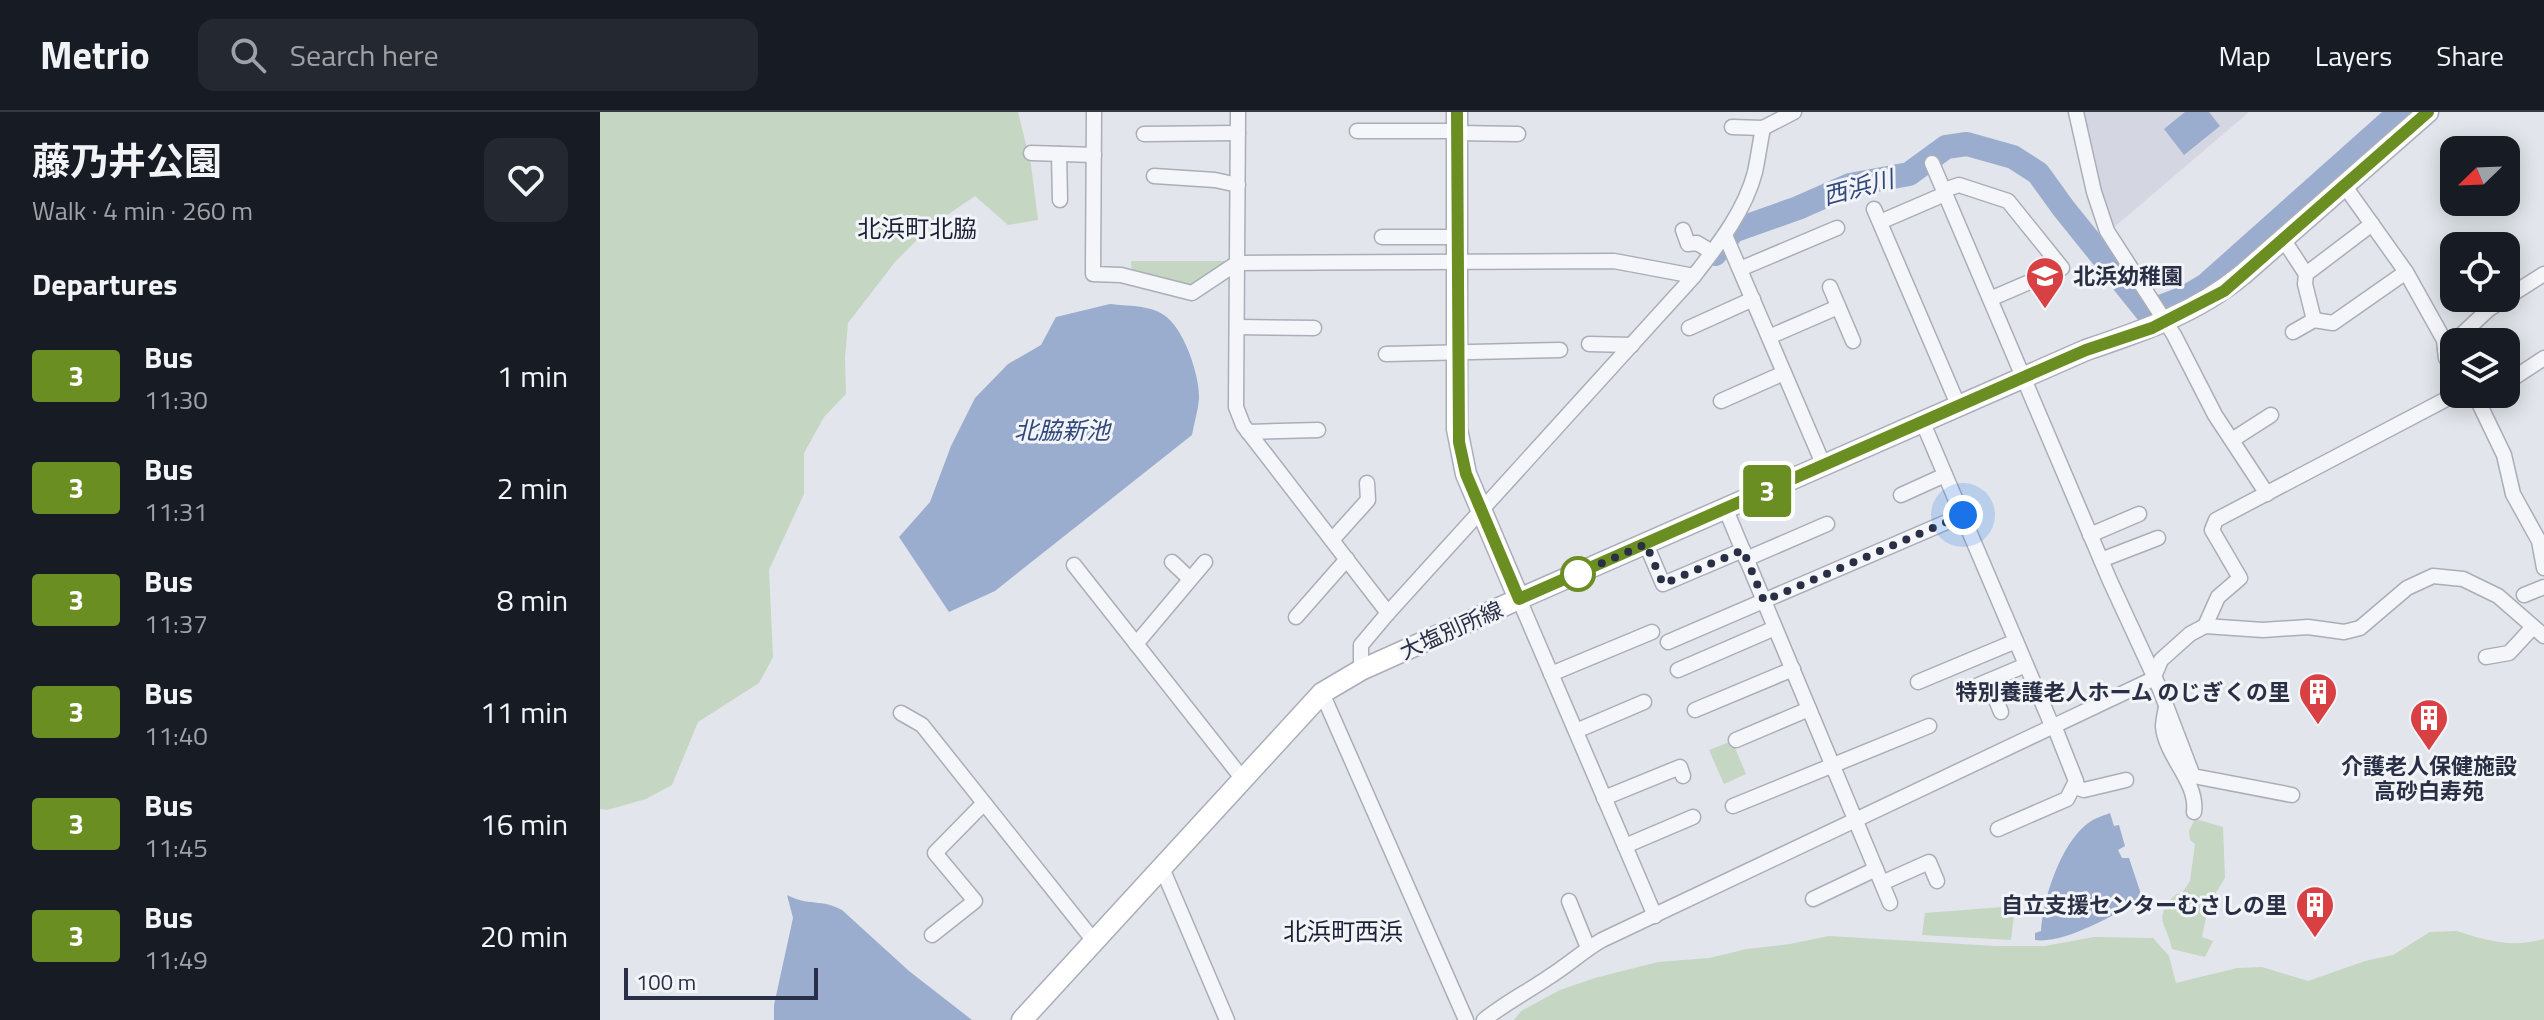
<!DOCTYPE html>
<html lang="en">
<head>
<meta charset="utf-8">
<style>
	:root { --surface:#171b24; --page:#242831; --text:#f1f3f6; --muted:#9ea1a6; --line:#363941 }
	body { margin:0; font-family:"Titillium Web","Noto Sans JP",sans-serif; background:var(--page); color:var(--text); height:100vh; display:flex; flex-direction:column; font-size:30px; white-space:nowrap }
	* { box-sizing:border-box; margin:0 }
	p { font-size:26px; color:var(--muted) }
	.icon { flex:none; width:44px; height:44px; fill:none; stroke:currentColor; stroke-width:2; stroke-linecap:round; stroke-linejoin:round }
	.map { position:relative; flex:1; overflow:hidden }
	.drawer { display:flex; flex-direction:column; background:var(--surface); width:600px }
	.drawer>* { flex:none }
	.badge { padding:0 16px; border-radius:6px; font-size:28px; line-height:52px }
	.needle { width:52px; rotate:247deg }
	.tools { position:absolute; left:1840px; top:24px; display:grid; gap:16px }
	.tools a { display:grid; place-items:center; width:80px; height:80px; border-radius:16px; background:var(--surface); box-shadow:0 4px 20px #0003; font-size:40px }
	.scale { position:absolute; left:24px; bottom:20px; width:194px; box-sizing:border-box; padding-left:8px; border:4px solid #292f45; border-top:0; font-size:22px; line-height:28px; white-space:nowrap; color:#292f45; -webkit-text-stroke:6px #f2f4f8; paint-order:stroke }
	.you { position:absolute; width:40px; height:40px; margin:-20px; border:6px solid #fff; border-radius:50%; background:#1a73e8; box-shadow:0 0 0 12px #1a73e833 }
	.map>.badge { position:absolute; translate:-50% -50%; box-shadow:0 0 0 4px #fff }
	h2 { padding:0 32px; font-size:30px; line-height:72px }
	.round { display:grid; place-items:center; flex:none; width:84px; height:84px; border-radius:16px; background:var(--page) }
	.overview { display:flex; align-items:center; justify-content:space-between; height:136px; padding:0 32px }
	h1 { font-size:38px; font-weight:700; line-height:60px }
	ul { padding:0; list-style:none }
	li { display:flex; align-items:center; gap:24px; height:112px; padding:0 32px }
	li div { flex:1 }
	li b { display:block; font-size:30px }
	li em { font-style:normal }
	li .badge { min-width:88px; font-weight:700; text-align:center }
	header { display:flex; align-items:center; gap:48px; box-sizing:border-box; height:112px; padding:0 40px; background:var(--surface); border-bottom:2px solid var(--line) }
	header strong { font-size:38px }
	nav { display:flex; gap:44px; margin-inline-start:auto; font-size:28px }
	.search { width:560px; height:72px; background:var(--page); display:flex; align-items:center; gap:20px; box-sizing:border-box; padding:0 28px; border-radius:16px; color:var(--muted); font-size:30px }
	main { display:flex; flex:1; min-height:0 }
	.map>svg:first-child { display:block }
</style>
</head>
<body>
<header>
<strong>Metrio</strong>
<div class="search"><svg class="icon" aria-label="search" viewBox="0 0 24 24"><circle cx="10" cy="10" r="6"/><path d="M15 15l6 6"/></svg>Search here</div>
<nav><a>Map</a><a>Layers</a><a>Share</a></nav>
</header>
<main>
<section class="drawer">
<div class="overview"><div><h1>藤乃井公園</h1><p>Walk · 4 min · 260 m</p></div><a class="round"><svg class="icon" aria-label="heart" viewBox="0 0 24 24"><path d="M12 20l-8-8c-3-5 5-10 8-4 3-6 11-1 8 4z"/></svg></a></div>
<h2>Departures</h2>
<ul>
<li><span class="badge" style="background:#6b8e23;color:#fff">3</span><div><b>Bus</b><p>11:30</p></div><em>1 min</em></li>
<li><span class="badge" style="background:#6b8e23;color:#fff">3</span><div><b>Bus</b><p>11:31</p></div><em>2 min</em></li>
<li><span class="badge" style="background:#6b8e23;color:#fff">3</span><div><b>Bus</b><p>11:37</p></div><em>8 min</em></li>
<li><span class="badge" style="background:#6b8e23;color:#fff">3</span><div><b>Bus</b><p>11:40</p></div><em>11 min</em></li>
<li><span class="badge" style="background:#6b8e23;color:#fff">3</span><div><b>Bus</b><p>11:45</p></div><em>16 min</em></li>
<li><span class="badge" style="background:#6b8e23;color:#fff">3</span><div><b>Bus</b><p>11:49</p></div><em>20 min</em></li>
</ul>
</section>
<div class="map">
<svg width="1944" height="908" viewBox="0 0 1944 908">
	<rect width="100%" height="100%" fill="#e2e5eb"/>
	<polygon fill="#d4d7e1" points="1481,0 1649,0 1512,117 1498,75"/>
	<g fill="#c5d6c3">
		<polygon points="0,0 418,0 431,53 438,108 408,113 375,84 331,114 295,150 248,211 245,246 246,282 224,305 204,341 204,382 169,458 173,545 159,571 98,610 72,673 46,687 7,698 0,697"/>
		<polygon points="531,149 629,149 594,176 532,160"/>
		<polygon points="1132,629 1146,662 1124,672 1109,638"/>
		<path d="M1595,707L1623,715L1625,766L1609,792L1602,825L1613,829L1605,845L1572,837C1566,809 1552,807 1576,782L1582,781L1590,769L1595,732L1590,728L1589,719Z"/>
		<polygon points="1415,794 1411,828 1322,823 1325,801"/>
		<path d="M1857,819C1886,829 1913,836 1944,827V908H914L921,899L960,878L995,866L1058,850L1109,846L1147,837L1190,832L1229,824L1395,834H1445L1494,825L1553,826L1569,844L1576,871L1637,856L1662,855L1708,869L1765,849L1793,843L1830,820Z"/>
	</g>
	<g fill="#9badce">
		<polygon points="1585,0 1609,0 1620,14 1584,43 1564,17"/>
		<path d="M510,192C527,194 550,193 564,203C584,216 600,264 599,287C598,299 594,311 592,323L395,479L349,500L299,425L330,390L351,334L375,286L408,252L441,233L456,205Z"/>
		<path d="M1510,701L1514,714L1519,713L1525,734L1518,738L1522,746H1529L1542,785L1537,791C1510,804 1465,832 1435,828V821L1441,819C1443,787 1460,733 1487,712C1493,707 1502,704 1510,701Z"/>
		<path d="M187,783C207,794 223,787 242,798L309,859L372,908H174V893L193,806Z"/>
	</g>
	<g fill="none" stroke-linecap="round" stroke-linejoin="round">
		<polyline stroke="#9badce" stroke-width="24" points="1115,142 1133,119 1198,96 1250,73 1309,62 1346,35 1367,32 1413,45 1438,61 1464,97 1547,200 1584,186 1606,173 1800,0"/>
		<defs>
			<g id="street">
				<polyline points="494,0 493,162 521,163 592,181 637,151 1014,149 1094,164"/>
				<polyline points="638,0 636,295 643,313 788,501"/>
				<polyline points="1476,0 1494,80 1507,119 1574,223 1615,303 1667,382"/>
				<polyline points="1132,15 1163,16"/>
				<polyline points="757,19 857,19"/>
				<polyline points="857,21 918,22"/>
				<polyline points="544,22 638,21"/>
				<polyline points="431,41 494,43"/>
				<polyline points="459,42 460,88"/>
				<polyline points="1332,51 1510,469 1559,575 1593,664 1692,683"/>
				<polyline points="554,64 615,68 638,73"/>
				<polyline points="1744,73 1806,160 1844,228 1846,246 1854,258"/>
				<polyline points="1344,78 1359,73 1408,89 1462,156 1390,187"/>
				<polyline points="1274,97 1359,295"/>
				<polyline points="1280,110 1345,82"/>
				<polyline points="1083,118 1088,132 1097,131 1112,140"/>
				<polyline points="1125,123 1224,354"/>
				<polyline points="782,125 857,125"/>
				<polyline points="1683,127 1706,162"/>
				<polyline points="1140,157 1237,116"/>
				<polyline points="1230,175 1253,229"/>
				<polyline points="1906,186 1944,162"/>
				<polyline points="1714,208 1705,172 1706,162 1772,112"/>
				<polyline points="637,215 714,216"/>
				<polyline points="1089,216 1153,187"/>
				<polyline points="1693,220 1714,208 1733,211 1806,160"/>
				<polyline points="1169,225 1238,195"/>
				<polyline points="989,232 1032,233"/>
				<polyline points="1845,238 1889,197 1906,186"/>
				<polyline points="786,242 960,238"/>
				<polyline points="1906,271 1944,246"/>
				<polyline points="1871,282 1878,289 1904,343 1913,382 1939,429 1944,456"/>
				<polyline points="1121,289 1184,261"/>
				<polyline points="1323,311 1453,616"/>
				<polyline points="648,320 718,318"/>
				<polyline points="1632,328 1671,303"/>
				<polyline points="1301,383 1345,363"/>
				<polyline points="1126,398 1290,791"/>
				<polyline points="1490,423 1539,402"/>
				<polyline points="732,428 768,388 767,371"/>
				<polyline points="1046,432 1063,472 1143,438"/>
				<polyline points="1146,447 1227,412"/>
				<polyline points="1501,448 1558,426"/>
				<polyline points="572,450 590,467"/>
				<polyline points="474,453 642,666"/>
				<polyline points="1924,483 1944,475"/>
				<polyline points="919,487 1055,804"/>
				<polyline points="696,505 747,447"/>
				<polyline points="1605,514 1618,485 1640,466 1612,418 1616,408 1856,282"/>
				<polyline points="1068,530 1363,403"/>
				<polyline points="536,532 605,450"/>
				<polyline points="1886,545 1909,541 1933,515"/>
				<path d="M761,558V533L788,501L1094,164C1118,133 1145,99 1155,60C1158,46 1160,31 1163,16L1194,0"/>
				<polyline points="1078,558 1175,516"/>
				<polyline points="951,562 1052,520"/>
				<polyline points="1388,569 1401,600"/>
				<polyline points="1318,570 1416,529"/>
				<polyline points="1362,580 1426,553"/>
				<polyline points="722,581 866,908"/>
				<path d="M1566,595C1565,601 1563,609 1563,615C1566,645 1598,670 1594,700"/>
				<polyline points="1095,598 1193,557"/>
				<polyline points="301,601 322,613 494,829"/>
				<polyline points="976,619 1044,590"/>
				<polyline points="1136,628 1209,597"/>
				<polyline points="1475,675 1484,678 1526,668"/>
				<polyline points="1004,686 1080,655 1083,664"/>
				<polyline points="1133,694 1329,614"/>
				<polyline points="1398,717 1467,687 1476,669 1455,616"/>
				<polyline points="1025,734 1093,705"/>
				<polyline points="562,756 627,908"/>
				<polyline points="1282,771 1329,750 1337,769"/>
				<polyline points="1213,787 1276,757"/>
				<polyline points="969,789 988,836"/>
				<polyline points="332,823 375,789 335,741 384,691"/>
				<path d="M884,908C905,891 927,880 949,865C968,853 983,839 1002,828L1553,567L1561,548L1590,522L1605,514L1663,518L1708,515L1744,520L1760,516L1807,476L1833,464L1863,467L1898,484L1944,524"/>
			</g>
			<g id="secondary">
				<polyline points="857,0 857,317 866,362 919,487"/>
				<path d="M422,908L722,581L761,558L919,487L1486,238C1542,219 1596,201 1642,163L1828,0"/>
			</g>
		</defs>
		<use href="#street" stroke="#aaaeb9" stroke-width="17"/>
		<use href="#secondary" stroke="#aaaeb9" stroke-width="23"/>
		<use href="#street" stroke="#f5f6f9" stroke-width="14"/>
		<use href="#secondary" stroke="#fff" stroke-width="20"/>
	</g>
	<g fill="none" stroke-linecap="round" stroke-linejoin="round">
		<defs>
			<polyline id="line" points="857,0 859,330 866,362 919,487 1424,265 1486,238 1552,216 1624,179 1828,0"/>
		</defs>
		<use href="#line" stroke="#fff" stroke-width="18"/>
		<use href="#line" stroke="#6b8e23" stroke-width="12"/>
		<polyline stroke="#292f45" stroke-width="8" stroke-dasharray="0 14.4" points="978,462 970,465 1046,432 1063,472 1143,438 1164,489 1363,403"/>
	</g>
	<defs>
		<symbol id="school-pin" viewBox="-11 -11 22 30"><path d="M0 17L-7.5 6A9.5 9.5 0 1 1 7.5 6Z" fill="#d84043" stroke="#f2f4f8"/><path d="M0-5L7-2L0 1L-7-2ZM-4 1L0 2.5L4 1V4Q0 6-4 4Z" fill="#fff"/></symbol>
		<symbol id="building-pin" viewBox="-11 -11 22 30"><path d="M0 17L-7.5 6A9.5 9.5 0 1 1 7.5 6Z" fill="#d84043" stroke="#f2f4f8"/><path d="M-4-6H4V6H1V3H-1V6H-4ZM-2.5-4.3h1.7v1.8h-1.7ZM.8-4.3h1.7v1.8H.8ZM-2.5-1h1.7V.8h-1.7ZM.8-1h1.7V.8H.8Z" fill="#fff"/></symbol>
	</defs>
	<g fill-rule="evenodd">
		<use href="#school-pin" x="1423" y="142" width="44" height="60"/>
		<use href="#building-pin" x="1696" y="558" width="44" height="60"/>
		<use href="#building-pin" x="1807" y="584" width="44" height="60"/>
		<use href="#building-pin" x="1693" y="771" width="44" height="60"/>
	</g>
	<circle fill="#fff" stroke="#6b8e23" stroke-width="4" cx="978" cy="462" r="16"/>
	<g text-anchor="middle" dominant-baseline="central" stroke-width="6" stroke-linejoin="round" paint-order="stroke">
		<g font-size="22" font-weight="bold" fill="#292f45" stroke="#f2f4f8" text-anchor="end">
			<text x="1473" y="164" text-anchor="start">北浜幼稚園</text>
			<text x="1690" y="580">特別養護老人ホーム のじぎくの里</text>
			<text x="1829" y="654" text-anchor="middle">介護老人保健施設<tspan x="1829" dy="25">高砂白寿苑</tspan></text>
			<text x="1687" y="793">自立支援センターむさしの里</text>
		</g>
		<g font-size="22" fill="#292f45" stroke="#f2f4f8">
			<text transform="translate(851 518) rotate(-24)">大塩別所線</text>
		</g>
		<g font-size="24" font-style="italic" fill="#30487c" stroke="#f2f4f8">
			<text transform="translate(1258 75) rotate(-15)">西浜川</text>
			<text x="462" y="318">北脇新池</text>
		</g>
		<g font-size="24" fill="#1b2136" stroke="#f2f4f8">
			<text x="317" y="116">北浜町北脇</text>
			<text x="743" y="819">北浜町西浜</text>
		</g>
	</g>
</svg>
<div class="tools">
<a><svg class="needle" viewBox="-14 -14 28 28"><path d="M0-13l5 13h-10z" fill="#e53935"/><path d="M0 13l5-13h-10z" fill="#9ea1a6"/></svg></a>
<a><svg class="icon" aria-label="locate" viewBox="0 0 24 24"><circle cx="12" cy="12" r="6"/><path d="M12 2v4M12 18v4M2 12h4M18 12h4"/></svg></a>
<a><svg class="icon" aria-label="layers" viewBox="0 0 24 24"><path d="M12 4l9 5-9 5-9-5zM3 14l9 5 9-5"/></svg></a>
</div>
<div class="scale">100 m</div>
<div class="you" style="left:1363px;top:403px"></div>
<b class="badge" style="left:1167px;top:379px;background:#6b8e23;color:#fff">3</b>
</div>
</main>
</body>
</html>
